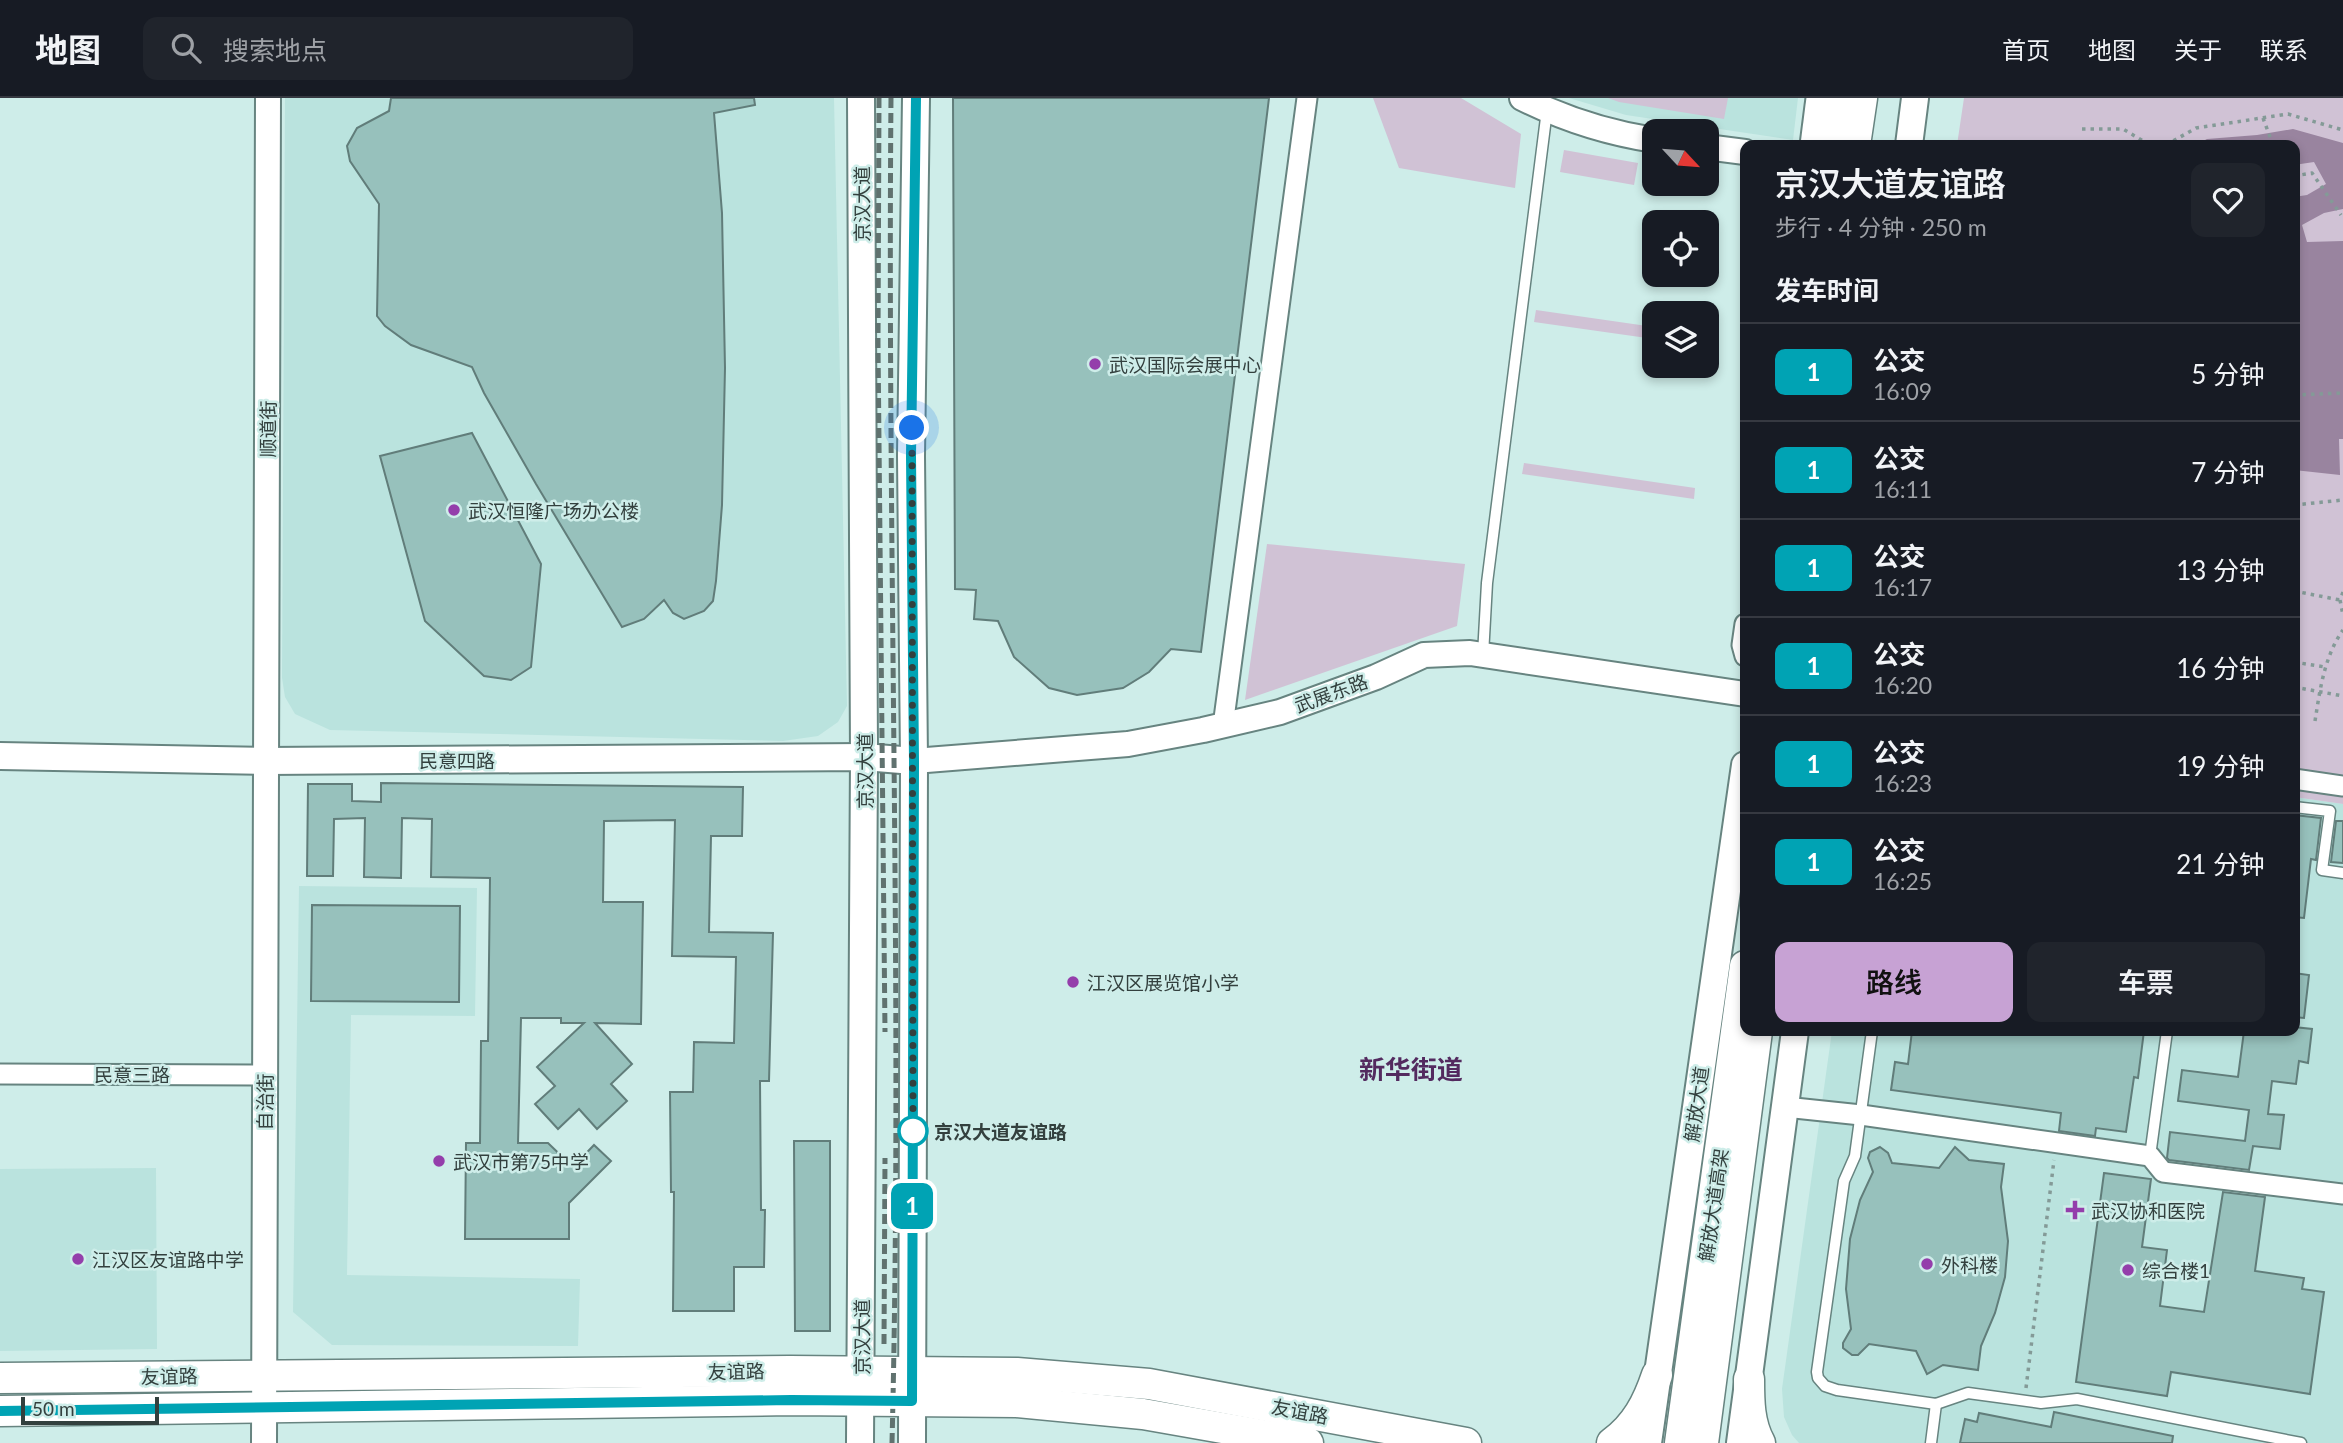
<!DOCTYPE html>
<html lang="zh">
<head>
<meta charset="utf-8">
<style>
	:root { --surface:#171b24; --page:#20242c; --text:#f1f3f6; --muted:#9ea1a6; --line:#363941; --accent:#c7a2d4 }
	body { margin:0; font-family:Lato,"Noto Sans SC",sans-serif; background:var(--page); color:var(--text); height:100vh; display:flex; flex-direction:column; font-size:26px; white-space:nowrap }
	* { box-sizing:border-box; margin:0 }
	p { font-size:23px; color:var(--muted) }
	.icon { flex:none; width:38px; height:38px; fill:none; stroke:currentColor; stroke-width:2; stroke-linecap:round; stroke-linejoin:round }
	.map { position:relative; flex:1; overflow:hidden }
	.sheet { position:absolute; left:1740px; top:42px; width:560px; height:896px; display:flex; flex-direction:column; background:var(--surface); border-radius:14px; box-shadow:0 4px 10px #0003 }
	.sheet>* { flex:none }
	.badge { padding:0 14px; border-radius:10px; font-size:24px; line-height:46px }
	.needle { width:46px; rotate:116deg }
	.controls { position:absolute; left:1642px; top:21px; display:grid; gap:14px }
	.controls a { display:grid; place-items:center; width:77px; height:77px; border-radius:14px; background:var(--surface); box-shadow:0 4px 10px #0003; font-size:35px }
	.scale { position:absolute; left:21px; bottom:18px; width:138px; box-sizing:border-box; padding-left:7px; border:4px solid #33403e; border-top:0; font-size:19px; line-height:24px; white-space:nowrap; color:#33403e; -webkit-text-stroke:5px #ceede9; paint-order:stroke }
	.you { position:absolute; width:35px; height:35px; margin:-18px; border:5px solid #fff; border-radius:50%; background:#1a73e8; box-shadow:0 0 0 10px #1a73e833 }
	.map>.badge { position:absolute; translate:-50% -50%; box-shadow:0 0 0 4px #fff }
	h2 { padding:0 35px; font-size:26px; line-height:63px }
	.round { display:grid; place-items:center; flex:none; width:74px; height:74px; border-radius:14px; background:var(--page) }
	.head { display:flex; align-items:center; justify-content:space-between; height:119px; padding:0 35px }
	h1 { font-size:33px; font-weight:600; line-height:52px }
	.cta { display:flex; gap:14px; margin-top:auto; padding:14px 35px }
	.cta a { flex:1; height:80px; border-radius:14px; background:var(--accent); color:#111; font-size:28px; font-weight:600; line-height:80px; text-align:center }
	.cta a+a { background:var(--page); color:var(--text) }
	ul { padding:0; list-style:none }
	li { display:flex; align-items:center; gap:21px; height:98px; padding:0 35px; border-top:2px solid var(--line) }
	li div { flex:1 }
	li b { display:block; font-size:26px }
	li em { font-style:normal }
	li .badge { min-width:77px; font-weight:700; text-align:center }
	header { display:flex; align-items:center; gap:42px; box-sizing:border-box; height:98px; padding:0 35px; background:var(--surface); border-bottom:2px solid var(--line) }
	header strong { font-size:33px }
	nav { display:flex; gap:38px; margin-inline-start:auto; font-size:24px }
	.search { width:490px; height:63px; background:var(--page); display:flex; align-items:center; gap:18px; box-sizing:border-box; padding:0 24px; border-radius:14px; color:var(--muted); font-size:26px }
	.map>svg:first-child { display:block }
</style>
</head>
<body>
<header>
<strong>地图</strong>
<div class="search"><svg class="icon" aria-label="search" viewBox="0 0 24 24"><circle cx="10" cy="10" r="6"/><path d="M15 15l6 6"/></svg>搜索地点</div>
<nav><a>首页</a><a>地图</a><a>关于</a><a>联系</a></nav>
</header>
<div class="map">
<svg width="2343" height="1345" viewBox="0 0 2343 1345">
	<rect width="100%" height="100%" fill="#ceede9"/>
	<g fill="#bae3de">
		<polygon points="285,0 834,0 847,608 838,624 818,638 783,643 330,632 295,616 285,599 282,580"/>
		<polygon points="1569,0 1798,0 1793,42 1626,17"/>
		<polygon points="2294,699 2343,706 2343,1345 1799,1345 1792,1337 1784,1319 1782,1291 1832,933 2294,933"/>
		<polygon points="299,788 477,790 475,918 351,917 347,1177 580,1181 578,1248 332,1247 293,1214"/>
		<polygon points="156,1070 157,1251 0,1253 0,1071"/>
	</g>
	<g fill="#d0c2d5">
		<polygon points="1373,0 1461,0 1521,36 1515,90 1399,70"/>
		<polygon points="1608,0 1728,0 1724,21 1619,4"/>
		<polygon points="1964,0 2343,0 2343,706 2294,699 2294,47 1957,47"/>
		<polygon points="1564,52 1638,65 1634,87 1560,74"/>
		<polygon points="1536,212 1654,229 1654,241 1534,224"/>
		<polygon points="1524,365 1695,390 1694,401 1522,376"/>
		<polygon points="1267,446 1465,466 1457,528 1245,602"/>
	</g>
	<polygon fill="#99849f" points="2293,31 2343,45 2343,111 2324,115 2302,127 2307,144 2343,143 2343,341 2339,341 2340,377 2294,372 2294,99 2307,97 2326,86 2314,64 2294,67 2294,47 2195,47 2207,41 2257,37"/>
	<g fill="#97c1bc" stroke="#617d7a" stroke-width="2">
		<polygon points="391,0 754,0 755,7 714,15 722,115 725,270 722,407 716,483 713,503 704,513 684,521 673,515 664,502 644,521 622,529 536,386 484,295 472,269 411,247 385,228 377,218 379,106 350,63 347,48 357,30 389,13"/>
		<polygon points="953,0 1269,0 1201,554 1171,551 1149,574 1123,590 1077,597 1049,590 1014,559 998,523 974,521 976,492 955,491"/>
		<polygon points="472,335 541,466 531,569 511,582 484,578 425,523 380,358"/>
		<polygon points="381,685 743,689 742,738 711,738 709,834 773,835 769,983 760,983 761,1112 765,1112 764,1169 734,1169 734,1213 673,1213 674,1094 671,1094 670,994 693,994 694,944 734,945 736,859 672,858 675,722 604,723 603,804 643,804 641,926 595,925 632,966 611,986 627,1003 597,1031 579,1011 558,1031 535,1006 555,988 537,969 584,925 561,925 561,920 521,920 518,1045 548,1045 573,1069 594,1047 611,1063 569,1105 569,1141 465,1141 466,1045 480,1045 481,943 488,943 490,780 431,779 432,721 402,720 401,780 364,779 365,720 334,721 333,778 307,778 308,686 352,686 352,703 381,704"/>
		<polygon points="2294,717 2321,720 2316,762 2311,761 2304,820 2294,819"/>
		<polygon points="2336,723 2343,723 2343,765 2331,764"/>
		<polygon points="312,807 460,808 459,904 311,903"/>
		<polygon points="2294,875 2309,877 2304,920 2294,919"/>
		<polygon points="2294,929 2312,931 2308,965 2299,963 2296,986 2272,983 2268,1016 2284,1017 2280,1051 2253,1048 2249,1072 2169,1062 2167,1060 2170,1034 2245,1043 2249,1012 2178,1003 2182,972 2238,979 2244,933 2294,933"/>
		<polygon points="1912,933 2144,933 2138,980 2134,979 2126,1034 2096,1030 2095,1038 2059,1033 2061,1015 1891,992 1895,964 1908,966"/>
		<polygon points="794,1043 830,1043 830,1233 795,1233"/>
		<polygon points="1880,1049 1888,1055 1892,1065 1939,1070 1955,1049 1969,1062 2004,1066 2001,1089 2008,1143 2005,1179 1995,1215 1981,1248 1978,1272 1943,1267 1927,1276 1916,1253 1869,1246 1858,1257 1852,1257 1843,1250 1843,1245 1851,1231 1846,1191 1850,1141 1860,1102 1873,1074 1868,1060 1870,1054"/>
		<polygon points="2104,1075 2151,1081 2142,1149 2167,1152 2160,1208 2204,1214 2223,1094 2265,1099 2255,1173 2304,1180 2302,1191 2324,1194 2310,1296 2171,1274 2167,1298 2076,1284"/>
		<polygon points="2054,1314 2173,1338 2172,1345 1960,1345 1965,1321 1977,1324 1979,1315 2051,1329"/>
	</g>
	<g fill="none" stroke-linecap="round" stroke-linejoin="round">
		<defs>
			<g id="service">
				<polyline points="1483,557 1487,485 1547,12"/>
				<polyline points="2294,709 2330,713 2322,772 2343,775"/>
				<polyline points="1872,933 1855,1058 1844,1083 1817,1274 1818,1280 1825,1288 1837,1292 1936,1306 1968,1295 2041,1305 2077,1301 2301,1345"/>
				<polyline points="2150,1058 2167,933"/>
				<polyline points="1931,1345 1936,1306"/>
			</g>
			<g id="minor">
				<polyline points="1810,47 1816,0"/>
				<polyline points="1745,526 1742,547 1745,558"/>
				<polyline points="1223,628 1307,0"/>
				<polyline points="2294,681 2343,688"/>
				<polyline points="0,976 265,977"/>
				<polyline points="1785,1009 1861,1017 2150,1058 2163,1074 2343,1096"/>
			</g>
			<g id="tertiary">
				<path d="M1522,0C1564,21 1608,35 1654,42"/>
				<polyline points="1706,49 1745,54"/>
				<polyline points="914,663 1128,646 1203,632 1280,614 1376,579 1424,557 1470,555 1745,596"/>
				<polyline points="264,1345 268,0"/>
			</g>
			<g id="secondary">
				<polyline points="1831,47 1837,0"/>
				<polyline points="1909,47 1915,0"/>
				<polyline points="0,658 266,663 864,659 914,663"/>
				<polyline points="860,1345 864,659 861,0"/>
				<polyline points="912,1345 914,663 911,358 916,0"/>
				<polyline points="1648,1345 1745,667"/>
				<polyline points="1740,1345 1795,933"/>
			</g>
			<g id="primary">
				<polyline points="1855,47 1862,0"/>
				<polyline points="0,1280 790,1273 1017,1275 1149,1286 1466,1345"/>
				<path d="M1749,1281C1749,1303 1749,1325 1760,1345"/>
				<polyline points="0,1313 791,1302 1017,1304 1143,1316 1308,1345"/>
				<path d="M1612,1345C1636,1328 1648,1304 1657,1277"/>
				<polyline points="1680,1345 1745,868"/>
				<polyline points="1703,1345 1757,933"/>
			</g>
		</defs>
		<use href="#service" stroke="#678480" stroke-width="13"/>
		<use href="#minor" stroke="#678480" stroke-width="23"/>
		<use href="#tertiary" stroke="#678480" stroke-width="28"/>
		<use href="#secondary" stroke="#678480" stroke-width="30"/>
		<use href="#primary" stroke="#678480" stroke-width="33"/>
		<g stroke="#849a97" stroke-width="3.5" stroke-dasharray="3.5 5" stroke-linecap="butt">
			<polyline points="2263,20 2273,47"/>
			<polyline points="2082,31 2123,31 2150,47"/>
			<polyline points="2166,47 2196,30 2288,16 2343,32"/>
			<polyline points="2294,78 2312,75 2341,117"/>
			<polyline points="2294,297 2343,295"/>
			<polyline points="2294,407 2343,402"/>
			<polyline points="2294,493 2340,502"/>
			<polyline points="2343,494 2340,502 2343,517"/>
			<polyline points="2294,564 2325,569"/>
			<polyline points="2294,589 2343,598"/>
			<path d="M2315,623C2320,592 2324,559 2343,532"/>
			<polyline points="2026,1290 2054,1062"/>
		</g>
		<use href="#service" stroke="#fff" stroke-width="10"/>
		<use href="#minor" stroke="#fff" stroke-width="19"/>
		<use href="#tertiary" stroke="#fff" stroke-width="24"/>
		<use href="#secondary" stroke="#fff" stroke-width="26"/>
		<use href="#primary" stroke="#fff" stroke-width="30"/>
		<g stroke="#60726f" stroke-width="5" stroke-dasharray="10 5" stroke-linecap="butt">
			<polyline points="879,0 878,246 885,934"/>
			<path d="M891,0C887,448 903,897 892,1345"/>
			<polyline points="884,1246 885,1060"/>
		</g>
	</g>
	<g fill="none" stroke-linecap="round" stroke-linejoin="round">
		<defs>
			<polyline id="line" points="0,1313 791,1302 912,1303 914,663 911,358 916,0"/>
		</defs>
		<use href="#line" stroke="#fff" stroke-width="16"/>
		<use href="#line" stroke="#00a3b4" stroke-width="10"/>
		<polyline stroke="#33403e" stroke-width="7" stroke-dasharray="0 12.6" points="912,330 913,1033"/>
	</g>
	<g fill="#943eab" stroke="#ceede9" stroke-width="2.5">
		<circle cx="1095" cy="266" r="7"/>
		<circle cx="454" cy="412" r="7"/>
		<circle cx="1073" cy="884" r="7"/>
		<circle cx="439" cy="1063" r="7"/>
		<path d="M2071.5 1101.5h7v7h7v7h-7v7h-7v-7h-7v-7h7z"/>
		<circle cx="78" cy="1161" r="7"/>
		<circle cx="1927" cy="1166" r="7"/>
		<circle cx="2128" cy="1172" r="7"/>
	</g>
	<circle fill="#fff" stroke="#00a3b4" stroke-width="3.5" cx="913" cy="1033" r="14"/>
	<g text-anchor="middle" dominant-baseline="central" stroke-width="5" stroke-linejoin="round" paint-order="stroke">
		<g font-size="19" fill="#33403e" stroke="#ceede9">
			<text transform="translate(861 106) rotate(-90)">京汉大道</text>
			<text transform="translate(267 331) rotate(-90)">顺道街</text>
			<text transform="translate(1331 595) rotate(-20)">武展东路</text>
			<text x="457" y="662">民意四路</text>
			<text transform="translate(864 673) rotate(-90)">京汉大道</text>
			<text x="132" y="976">民意三路</text>
			<text transform="translate(264 1004) rotate(-90)">自治街</text>
			<text transform="translate(1696 1006) rotate(-82)">解放大道</text>
			<text transform="translate(1713 1107) rotate(-82)">解放大道高架</text>
			<text transform="translate(861 1239) rotate(-90)">京汉大道</text>
			<text transform="translate(736 1273) rotate(-1)">友谊路</text>
			<text transform="translate(169 1278) rotate(-1)">友谊路</text>
			<text transform="translate(1300 1313) rotate(11)">友谊路</text>
		</g>
		<g font-size="19" fill="#33403e" stroke="#ceede9" text-anchor="start">
			<text x="1109" y="266">武汉国际会展中心</text>
			<text x="468" y="412">武汉恒隆广场办公楼</text>
			<text x="1087" y="884">江汉区展览馆小学</text>
			<text x="453" y="1063">武汉市第75中学</text>
			<text x="2091" y="1112">武汉协和医院</text>
			<text x="92" y="1161">江汉区友谊路中学</text>
			<text x="1941" y="1166">外科楼</text>
			<text x="2142" y="1172">综合楼1</text>
		</g>
		<g font-size="19" font-weight="bold" fill="#33403e" stroke="#ceede9" text-anchor="start">
			<text x="934" y="1033">京汉大道友谊路</text>
		</g>
		<g font-size="26" font-weight="bold" fill="#532a5f" stroke="#ceede9">
			<text x="1411" y="971">新华街道</text>
		</g>
	</g>
</svg>
<div class="controls">
<a><svg class="needle" viewBox="-14 -14 28 28"><path d="M0-13l5 13h-10z" fill="#e53935"/><path d="M0 13l5-13h-10z" fill="#9ea1a6"/></svg></a>
<a><svg class="icon" aria-label="locate" viewBox="0 0 24 24"><circle cx="12" cy="12" r="6"/><path d="M12 2v4M12 18v4M2 12h4M18 12h4"/></svg></a>
<a><svg class="icon" aria-label="layers" viewBox="0 0 24 24"><path d="M12 4l9 5-9 5-9-5zM3 14l9 5 9-5"/></svg></a>
</div>
<div class="scale">50 m</div>
<div class="you" style="left:912px;top:330px"></div>
<b class="badge" style="left:912px;top:1108px;background:#00a3b4;color:#fff">1</b>
<section class="sheet">
<div class="head"><div><h1>京汉大道友谊路</h1><p>步行 · 4 分钟 · 250 m</p></div><a class="round"><svg class="icon" aria-label="heart" viewBox="0 0 24 24"><path d="M12 20l-8-8c-3-5 5-10 8-4 3-6 11-1 8 4z"/></svg></a></div>
<h2>发车时间</h2>
<ul>
<li><span class="badge" style="background:#00a3b4;color:#fff">1</span><div><b>公交</b><p>16:09</p></div><em>5 分钟</em></li>
<li><span class="badge" style="background:#00a3b4;color:#fff">1</span><div><b>公交</b><p>16:11</p></div><em>7 分钟</em></li>
<li><span class="badge" style="background:#00a3b4;color:#fff">1</span><div><b>公交</b><p>16:17</p></div><em>13 分钟</em></li>
<li><span class="badge" style="background:#00a3b4;color:#fff">1</span><div><b>公交</b><p>16:20</p></div><em>16 分钟</em></li>
<li><span class="badge" style="background:#00a3b4;color:#fff">1</span><div><b>公交</b><p>16:23</p></div><em>19 分钟</em></li>
<li><span class="badge" style="background:#00a3b4;color:#fff">1</span><div><b>公交</b><p>16:25</p></div><em>21 分钟</em></li>
</ul>
<div class="cta"><a>路线</a><a>车票</a></div>
</section>
</div>
</body>
</html>
